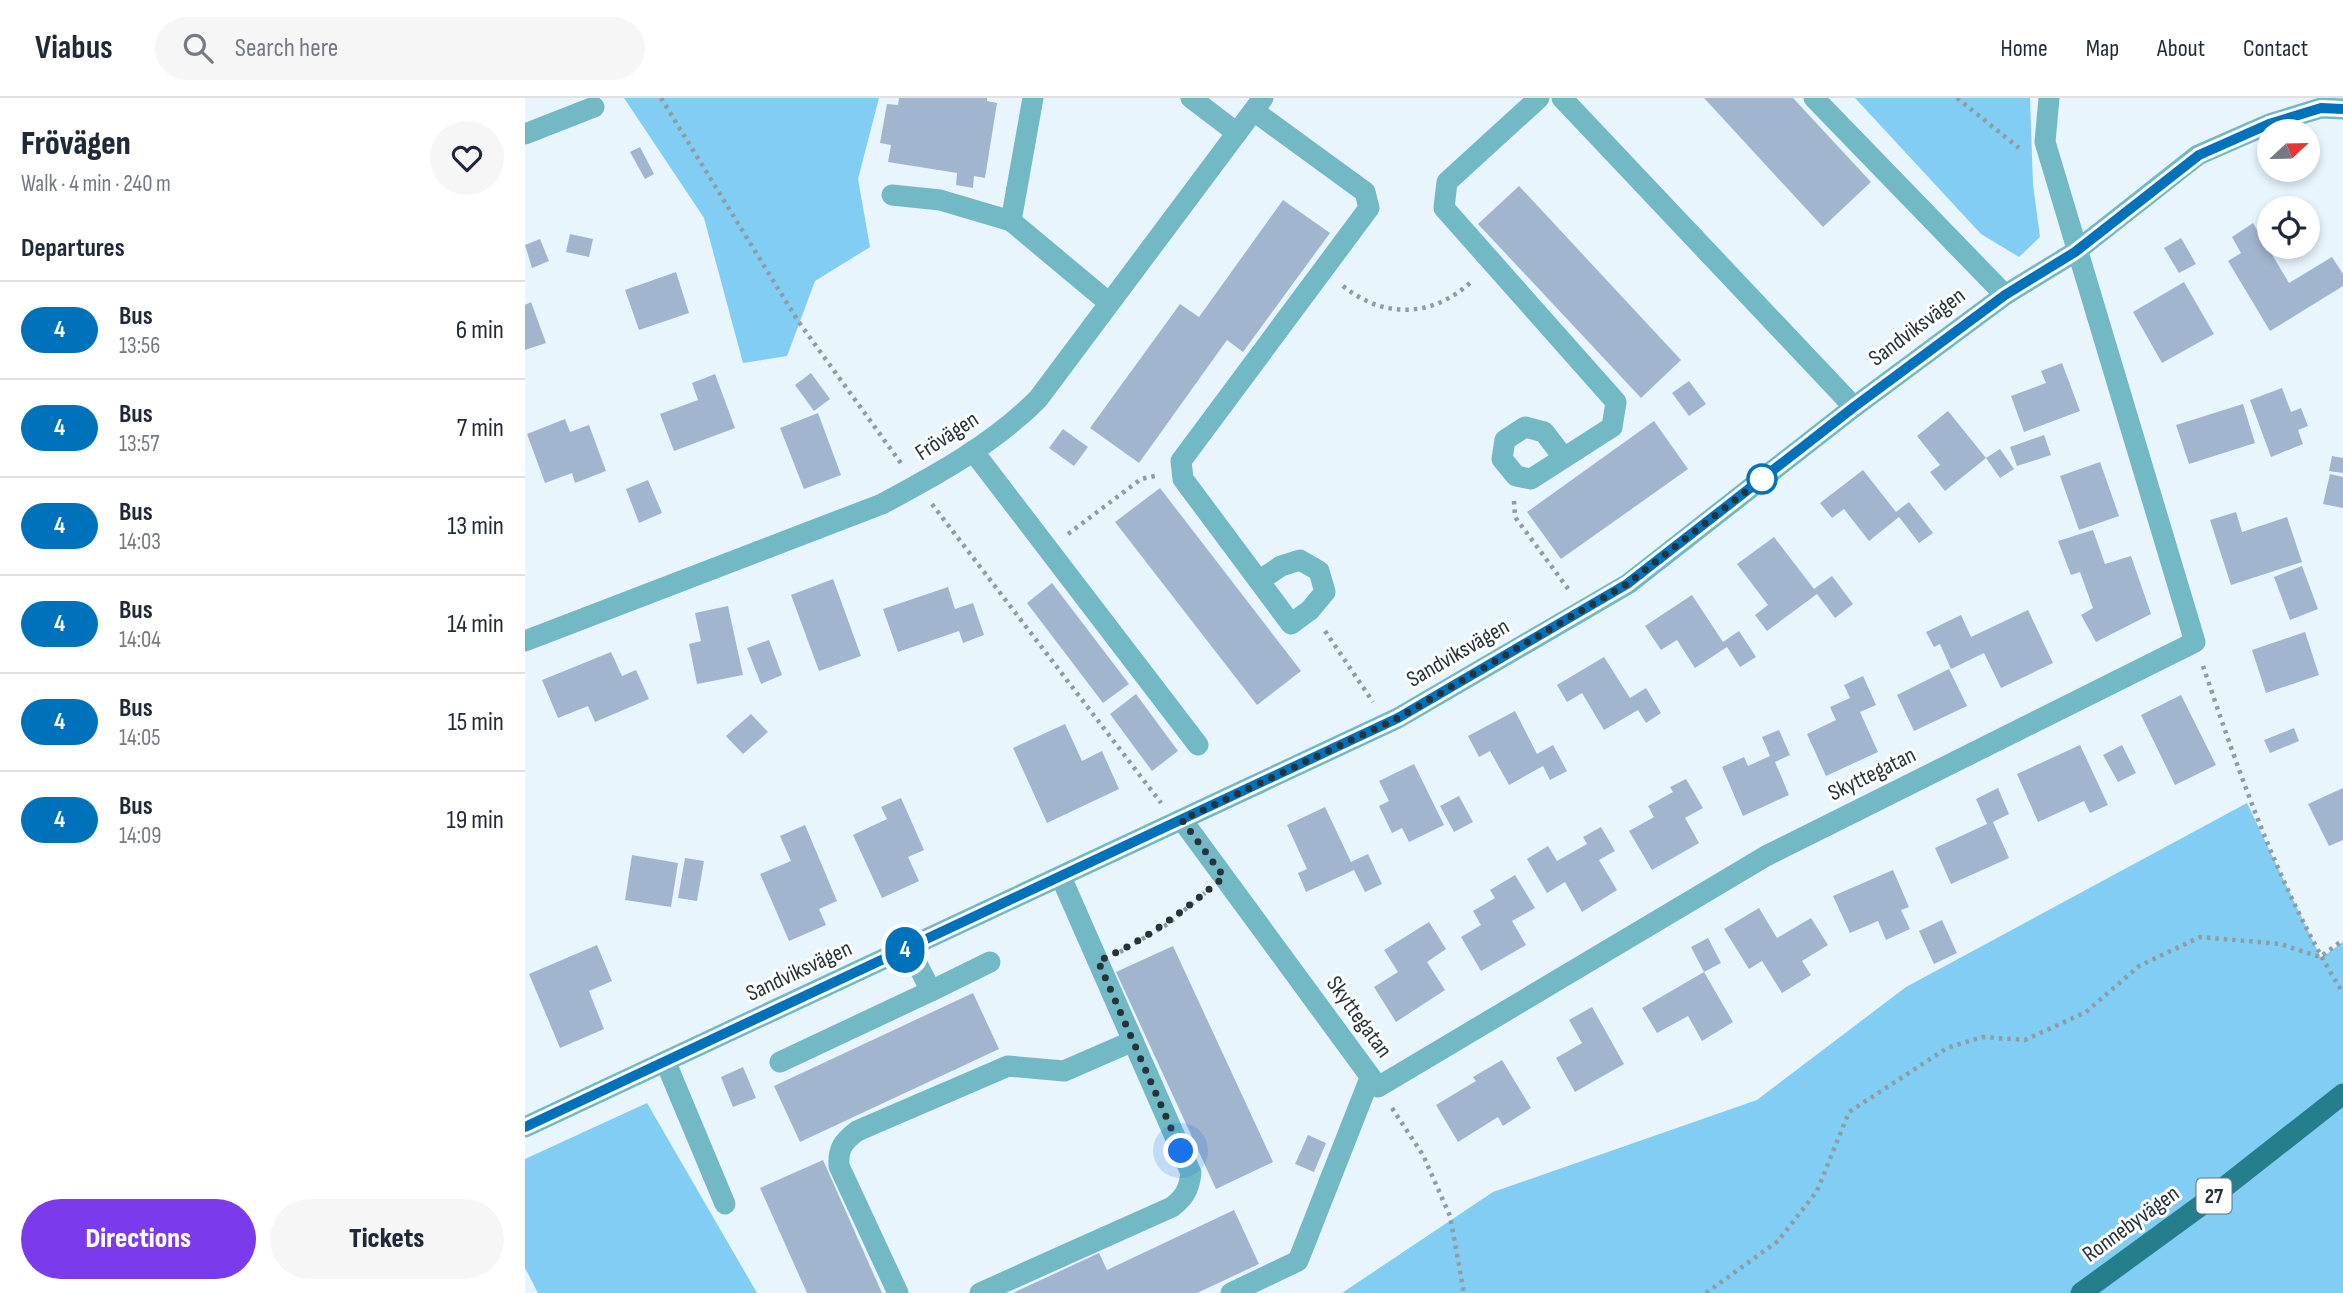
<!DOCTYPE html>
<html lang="en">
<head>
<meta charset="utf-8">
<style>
	:root { --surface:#fff; --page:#f6f6f7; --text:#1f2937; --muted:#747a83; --line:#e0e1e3; --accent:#7c3aed }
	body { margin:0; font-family:"Sofia Sans Condensed",sans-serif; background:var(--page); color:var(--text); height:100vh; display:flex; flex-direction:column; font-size:26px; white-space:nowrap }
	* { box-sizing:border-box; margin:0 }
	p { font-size:23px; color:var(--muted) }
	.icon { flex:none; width:38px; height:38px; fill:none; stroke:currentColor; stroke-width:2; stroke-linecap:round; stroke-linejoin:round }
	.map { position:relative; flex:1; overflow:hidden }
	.panel { display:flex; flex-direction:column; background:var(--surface); width:525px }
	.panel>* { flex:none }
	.badge { padding:0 14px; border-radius:23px; font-size:24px; line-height:46px }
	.needle { width:46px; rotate:68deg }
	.tools { position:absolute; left:1732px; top:21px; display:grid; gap:14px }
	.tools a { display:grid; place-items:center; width:63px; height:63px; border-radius:50%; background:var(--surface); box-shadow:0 4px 10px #0003; font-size:35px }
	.you { position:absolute; width:35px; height:35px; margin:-18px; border:5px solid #fff; border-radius:50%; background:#1a73e8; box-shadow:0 0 0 10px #1a73e833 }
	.map>.badge { position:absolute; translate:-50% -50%; box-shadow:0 0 0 4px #fff }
	h2 { padding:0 21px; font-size:26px; line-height:63px }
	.round { display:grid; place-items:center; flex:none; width:74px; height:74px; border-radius:37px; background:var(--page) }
	.summary { display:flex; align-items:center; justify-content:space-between; height:119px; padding:0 21px }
	h1 { font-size:33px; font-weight:800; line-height:52px }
	.primary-button { display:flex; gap:14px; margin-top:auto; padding:14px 21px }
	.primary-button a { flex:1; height:80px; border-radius:42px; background:var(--accent); color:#fff; font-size:28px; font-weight:800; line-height:80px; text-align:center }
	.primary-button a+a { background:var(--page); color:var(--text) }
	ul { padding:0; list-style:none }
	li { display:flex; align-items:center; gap:21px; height:98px; padding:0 21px; border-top:2px solid var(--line) }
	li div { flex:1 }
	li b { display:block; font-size:26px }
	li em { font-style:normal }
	li .badge { min-width:77px; font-weight:700; text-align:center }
	header { display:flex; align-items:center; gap:42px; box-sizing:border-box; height:98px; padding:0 35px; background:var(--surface); border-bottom:2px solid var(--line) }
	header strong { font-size:33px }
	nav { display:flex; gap:38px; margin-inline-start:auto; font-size:24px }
	.search { width:490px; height:63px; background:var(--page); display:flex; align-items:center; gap:18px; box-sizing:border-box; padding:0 24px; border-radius:38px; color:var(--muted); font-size:26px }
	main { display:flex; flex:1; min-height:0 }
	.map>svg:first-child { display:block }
</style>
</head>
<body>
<header>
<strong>Viabus</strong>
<div class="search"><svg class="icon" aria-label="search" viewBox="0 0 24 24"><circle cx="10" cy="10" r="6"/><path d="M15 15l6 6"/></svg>Search here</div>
<nav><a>Home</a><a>Map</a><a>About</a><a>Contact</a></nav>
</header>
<main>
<section class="panel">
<div class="summary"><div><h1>Frövägen</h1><p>Walk · 4 min · 240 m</p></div><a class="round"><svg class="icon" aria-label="heart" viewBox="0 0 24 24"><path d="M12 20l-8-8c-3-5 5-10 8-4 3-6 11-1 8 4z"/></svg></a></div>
<h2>Departures</h2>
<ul>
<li><span class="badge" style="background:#0072bc;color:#fff">4</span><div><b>Bus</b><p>13:56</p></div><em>6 min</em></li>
<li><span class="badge" style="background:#0072bc;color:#fff">4</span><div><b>Bus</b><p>13:57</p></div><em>7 min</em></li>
<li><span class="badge" style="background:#0072bc;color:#fff">4</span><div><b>Bus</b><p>14:03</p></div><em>13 min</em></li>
<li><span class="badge" style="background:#0072bc;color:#fff">4</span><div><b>Bus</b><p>14:04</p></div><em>14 min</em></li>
<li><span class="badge" style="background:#0072bc;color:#fff">4</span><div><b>Bus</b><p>14:05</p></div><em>15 min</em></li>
<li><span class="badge" style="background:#0072bc;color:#fff">4</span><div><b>Bus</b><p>14:09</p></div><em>19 min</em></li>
</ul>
<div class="primary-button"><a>Directions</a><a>Tickets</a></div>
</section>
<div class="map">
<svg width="1818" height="1195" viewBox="0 0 1818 1195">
	<rect width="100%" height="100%" fill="#e8f5fd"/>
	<g fill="#81cdf3">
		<polygon points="99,0 354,0 333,81 345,149 290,183 262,258 218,265 179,120"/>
		<polygon points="1330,0 1505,0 1508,87 1515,139 1494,159 1456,136"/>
		<polygon points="1722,705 1796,860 1818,844 1818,1195 817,1195 968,1094 1232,1002 1381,889"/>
		<polygon points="122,1005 232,1195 13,1195 0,1170 0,1061"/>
	</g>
	<g fill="#a1b5ce">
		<polygon points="374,0 462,0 462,3 472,5 460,80 449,78 448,90 431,87 432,75 363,64 366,47 355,45 362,6 373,7"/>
		<polygon points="1179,0 1268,0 1346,84 1298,129"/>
		<polygon points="115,49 129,76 120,81 105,54"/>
		<polygon points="994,88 1156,262 1116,300 953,126"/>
		<polygon points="758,102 805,135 718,254 702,242 614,365 565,330 655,206 674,219"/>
		<polygon points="1728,125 1764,185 1807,159 1818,176 1818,188 1745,233 1703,163 1716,155 1707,139"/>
		<polygon points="45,136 68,141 64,159 41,154"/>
		<polygon points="1656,140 1671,166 1654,175 1639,150"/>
		<polygon points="15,141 24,163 7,170 0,147"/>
		<polygon points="151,174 164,215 114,232 100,192"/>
		<polygon points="1659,184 1689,236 1637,265 1608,214"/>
		<polygon points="6,204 21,245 0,252 0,207"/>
		<polygon points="1537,265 1555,313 1499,334 1486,298 1521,285 1516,273"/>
		<polygon points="286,275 305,301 289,313 270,287"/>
		<polygon points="190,276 210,330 149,353 135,316 173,302 167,285"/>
		<polygon points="1164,283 1181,306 1164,318 1147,295"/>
		<polygon points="1757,290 1766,314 1776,310 1783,328 1773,332 1778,346 1746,359 1725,302"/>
		<polygon points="1718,306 1730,345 1664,366 1651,327"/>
		<polygon points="1423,313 1461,360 1420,393 1405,374 1415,367 1392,338"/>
		<polygon points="293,315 316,377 279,391 255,330"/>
		<polygon points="40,321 45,334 64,327 81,373 50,385 47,375 20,385 2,336"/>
		<polygon points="1129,323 1163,371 1036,461 1002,414"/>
		<polygon points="538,331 563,349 549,368 524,350"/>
		<polygon points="1519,337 1526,357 1492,368 1485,349"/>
		<polygon points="1475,351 1489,371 1475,380 1461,360"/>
		<polygon points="1807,358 1818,360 1818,375 1804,373"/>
		<polygon points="1575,364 1594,418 1554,432 1535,378"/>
		<polygon points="1338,372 1371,414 1384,404 1408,435 1394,445 1374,419 1344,443 1319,411 1307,420 1295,405"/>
		<polygon points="1805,376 1818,379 1818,410 1798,406"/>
		<polygon points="123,382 137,415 114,425 101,391"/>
		<polygon points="635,390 776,573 732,607 590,424"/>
		<polygon points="1711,414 1717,434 1762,419 1777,464 1706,487 1685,422"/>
		<polygon points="1568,432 1580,466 1606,458 1626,516 1571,544 1556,517 1568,510 1555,474 1546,477 1533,443"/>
		<polygon points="1249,439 1289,491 1307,478 1328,506 1310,520 1292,496 1242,533 1230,517 1243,507 1212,466"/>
		<polygon points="1777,468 1793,511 1765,522 1749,479"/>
		<polygon points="308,481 336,558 294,573 266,497"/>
		<polygon points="527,485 604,586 578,605 502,505"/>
		<polygon points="423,489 430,511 448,505 459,537 438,545 434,533 373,554 358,511"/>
		<polygon points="1167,497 1198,544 1214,533 1231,559 1215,569 1202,549 1170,570 1152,542 1136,552 1120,528"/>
		<polygon points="203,508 218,577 172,586 164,546 176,543 170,515"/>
		<polygon points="1503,512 1528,565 1476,590 1459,555 1426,571 1415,546 1409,549 1401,534 1436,517 1446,539"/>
		<polygon points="1780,534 1794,577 1741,595 1727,552"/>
		<polygon points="244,542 257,577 236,586 222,550"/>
		<polygon points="86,554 97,578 111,572 124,601 70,624 63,608 33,620 17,582"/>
		<polygon points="1079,559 1105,600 1121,590 1136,615 1121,625 1113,612 1079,632 1057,595 1042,604 1032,587"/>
		<polygon points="1424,571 1442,608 1389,633 1372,597"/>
		<polygon points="1338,578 1351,607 1335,614 1353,654 1301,678 1282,636 1311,622 1305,609 1325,600 1319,587"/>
		<polygon points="611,596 653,653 627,673 585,616"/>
		<polygon points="1656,597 1691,667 1650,687 1616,617"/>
		<polygon points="990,613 1012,656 1028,647 1042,673 1025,682 1018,668 984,687 965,653 954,659 943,638"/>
		<polygon points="226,616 243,634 218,656 201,638"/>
		<polygon points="540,626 557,663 577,653 594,691 522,725 488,650"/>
		<polygon points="1769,630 1774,643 1745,655 1739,642"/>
		<polygon points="1254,632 1265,657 1250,664 1264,697 1218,718 1197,669 1219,659 1223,668 1245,658 1237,639"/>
		<polygon points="1555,647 1583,707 1565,715 1559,703 1513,724 1492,676"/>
		<polygon points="1597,647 1611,675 1593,684 1578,657"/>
		<polygon points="889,666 919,727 884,744 877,730 867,735 854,708 864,703 854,683"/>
		<polygon points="1161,681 1178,710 1160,720 1174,745 1127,772 1104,733 1129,719 1123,708 1148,694 1145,689"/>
		<polygon points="1473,690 1484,716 1468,724 1484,760 1426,786 1410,750 1462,726 1451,701"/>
		<polygon points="1818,690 1818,742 1804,748 1783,706"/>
		<polygon points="934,698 948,724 929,734 915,708"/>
		<polygon points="376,700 399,752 383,759 394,783 357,800 328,737 362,721 356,709"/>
		<polygon points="800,709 826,764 843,756 857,786 840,794 829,772 781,794 773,775 782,771 762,727"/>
		<polygon points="280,727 312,803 294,811 301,827 264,843 235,776 266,763 255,738"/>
		<polygon points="1076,729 1090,753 1074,762 1092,792 1057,814 1040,784 1022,795 1002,761 1023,748 1032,763 1062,746 1058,739"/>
		<polygon points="107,757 153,765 146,809 100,802"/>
		<polygon points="160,760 179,763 172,803 153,800"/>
		<polygon points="1368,772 1384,809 1376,812 1385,831 1361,842 1353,823 1325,835 1308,798"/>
		<polygon points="990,777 1010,810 987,823 1001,847 956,873 936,839 956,827 948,813 970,800 965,792"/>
		<polygon points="1234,810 1252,840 1286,820 1303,847 1277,863 1286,877 1257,895 1237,863 1224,871 1199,831"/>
		<polygon points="1417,822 1432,855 1409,866 1394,833"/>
		<polygon points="904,824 921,851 902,864 920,892 871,924 849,889 873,874 859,852"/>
		<polygon points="1183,840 1196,865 1179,874 1166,849"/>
		<polygon points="72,847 87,883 64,893 79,931 35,950 4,876"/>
		<polygon points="648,848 748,1064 691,1091 591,874"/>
		<polygon points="1179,874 1208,924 1177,943 1163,918 1132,935 1117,910"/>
		<polygon points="448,895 474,951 275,1044 249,988"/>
		<polygon points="1067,909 1099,966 1050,994 1031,960 1057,945 1044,922"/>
		<polygon points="977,962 1006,1010 978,1028 973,1019 933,1044 911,1007 951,983 948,979"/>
		<polygon points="218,969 231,1000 208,1009 196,979"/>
		<polygon points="783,1037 801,1045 789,1074 770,1066"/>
		<polygon points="298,1062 357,1195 282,1195 235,1090"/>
		<polygon points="709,1112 734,1166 672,1195 488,1195 574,1155 582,1172"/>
	</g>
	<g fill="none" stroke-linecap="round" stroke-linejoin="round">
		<g stroke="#909ca4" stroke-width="4.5" stroke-dasharray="3.5 5" stroke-linecap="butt">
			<polyline points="136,0 273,223 378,368"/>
			<polyline points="1432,0 1494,50"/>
			<path d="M818,188C860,222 910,219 948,182"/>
			<polyline points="989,403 990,419 1044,492"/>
			<polyline points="407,406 636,705"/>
			<polyline points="543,436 616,381 634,377"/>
			<polyline points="800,533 848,604"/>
			<path d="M1678,568C1716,680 1755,794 1818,895"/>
			<polyline points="595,854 643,826 680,795"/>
			<polyline points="867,1010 898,1057 925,1118 939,1195"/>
			<polyline points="1181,1195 1253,1143 1292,1093 1324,1014 1422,950 1457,939 1500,942 1561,914 1614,868 1675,839 1755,846 1795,859 1818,842"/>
		</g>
		<g stroke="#72b9c5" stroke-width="21">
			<polyline points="666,0 712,35"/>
			<polyline points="1014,0 922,84 919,110 1091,304 1087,329 1006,381 991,378 977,361 980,342 1000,329 1019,334 1039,360"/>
			<polyline points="1037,0 1329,309"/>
			<polyline points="1289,0 1480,197"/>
			<polyline points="729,13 840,94 844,110 656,363 658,381 766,526 785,512 800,494 794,473 775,462 756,468 734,483"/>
			<polyline points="0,36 69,9"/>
			<polyline points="367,97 415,102 486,123 583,204"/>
			<polyline points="486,123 508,0"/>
			<polyline points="448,353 673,647"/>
			<path d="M0,543L357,406C413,376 468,346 513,301L738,0"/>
			<polyline points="657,722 853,989 1241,758 1670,544 1520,44 1524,0"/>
			<polyline points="384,850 406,893 465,864"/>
			<polyline points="255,964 406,893"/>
			<polyline points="141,965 200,1106"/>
			<polyline points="0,1029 873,620 1103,486 1329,309 1480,197 1550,154 1673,57 1744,26 1796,10 1818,11"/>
			<path d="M373,1195L314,1068C313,1050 318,1044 332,1033L483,968L539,973L608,943"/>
			<path d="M455,1195L647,1109C660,1099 664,1091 666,1075L536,779"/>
			<polyline points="706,1195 773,1163 845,980"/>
		</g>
		<polyline stroke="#257e8b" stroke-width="21" points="1556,1195 1678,1106 1818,996"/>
	</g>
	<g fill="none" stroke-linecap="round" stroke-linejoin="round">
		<defs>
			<polyline id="line" points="0,1029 873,620 1102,486 1329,309 1480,197 1550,154 1674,57 1744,26 1796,10 1818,11"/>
		</defs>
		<use href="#line" stroke="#fff" stroke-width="16"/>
		<use href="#line" stroke="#0072bc" stroke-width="10"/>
		<path stroke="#27333a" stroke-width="7" stroke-dasharray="0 12.6" d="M656,1053L573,863C622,842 658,813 699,779L657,722L873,620L1102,486L1237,381"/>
	</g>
	<circle fill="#fff" stroke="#0072bc" stroke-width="3.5" cx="1237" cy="381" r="14"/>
	<g text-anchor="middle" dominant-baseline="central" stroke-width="6" stroke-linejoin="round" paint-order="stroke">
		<rect fill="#fff" stroke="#687075" stroke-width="2" x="1671.5" y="1080.5" width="35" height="35" rx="5"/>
		<g font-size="21" font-weight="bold" fill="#27333a">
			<text x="1689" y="1098">27</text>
		</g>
		<g font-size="23" fill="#27333a" stroke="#fff">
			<text transform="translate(1392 229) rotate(-37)">Sandviksvägen</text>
			<text transform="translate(422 338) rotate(-33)">Frövägen</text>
			<text transform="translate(933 555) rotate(-30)">Sandviksvägen</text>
			<text transform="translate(1347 676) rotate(-26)">Skyttegatan</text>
			<text transform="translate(274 873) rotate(-25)">Sandviksvägen</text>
			<text transform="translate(834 919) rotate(54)">Skyttegatan</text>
			<text transform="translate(1606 1126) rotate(-36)">Ronnebyvägen</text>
		</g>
	</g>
</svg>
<div class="tools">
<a><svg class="needle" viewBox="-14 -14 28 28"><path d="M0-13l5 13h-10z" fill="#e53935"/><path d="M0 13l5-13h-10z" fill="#747a83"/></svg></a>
<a><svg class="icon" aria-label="locate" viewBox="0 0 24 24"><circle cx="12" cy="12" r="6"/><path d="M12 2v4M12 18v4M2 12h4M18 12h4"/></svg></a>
</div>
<div class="you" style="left:656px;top:1053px"></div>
<b class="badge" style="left:380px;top:852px;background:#0072bc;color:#fff">4</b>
</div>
</main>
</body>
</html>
